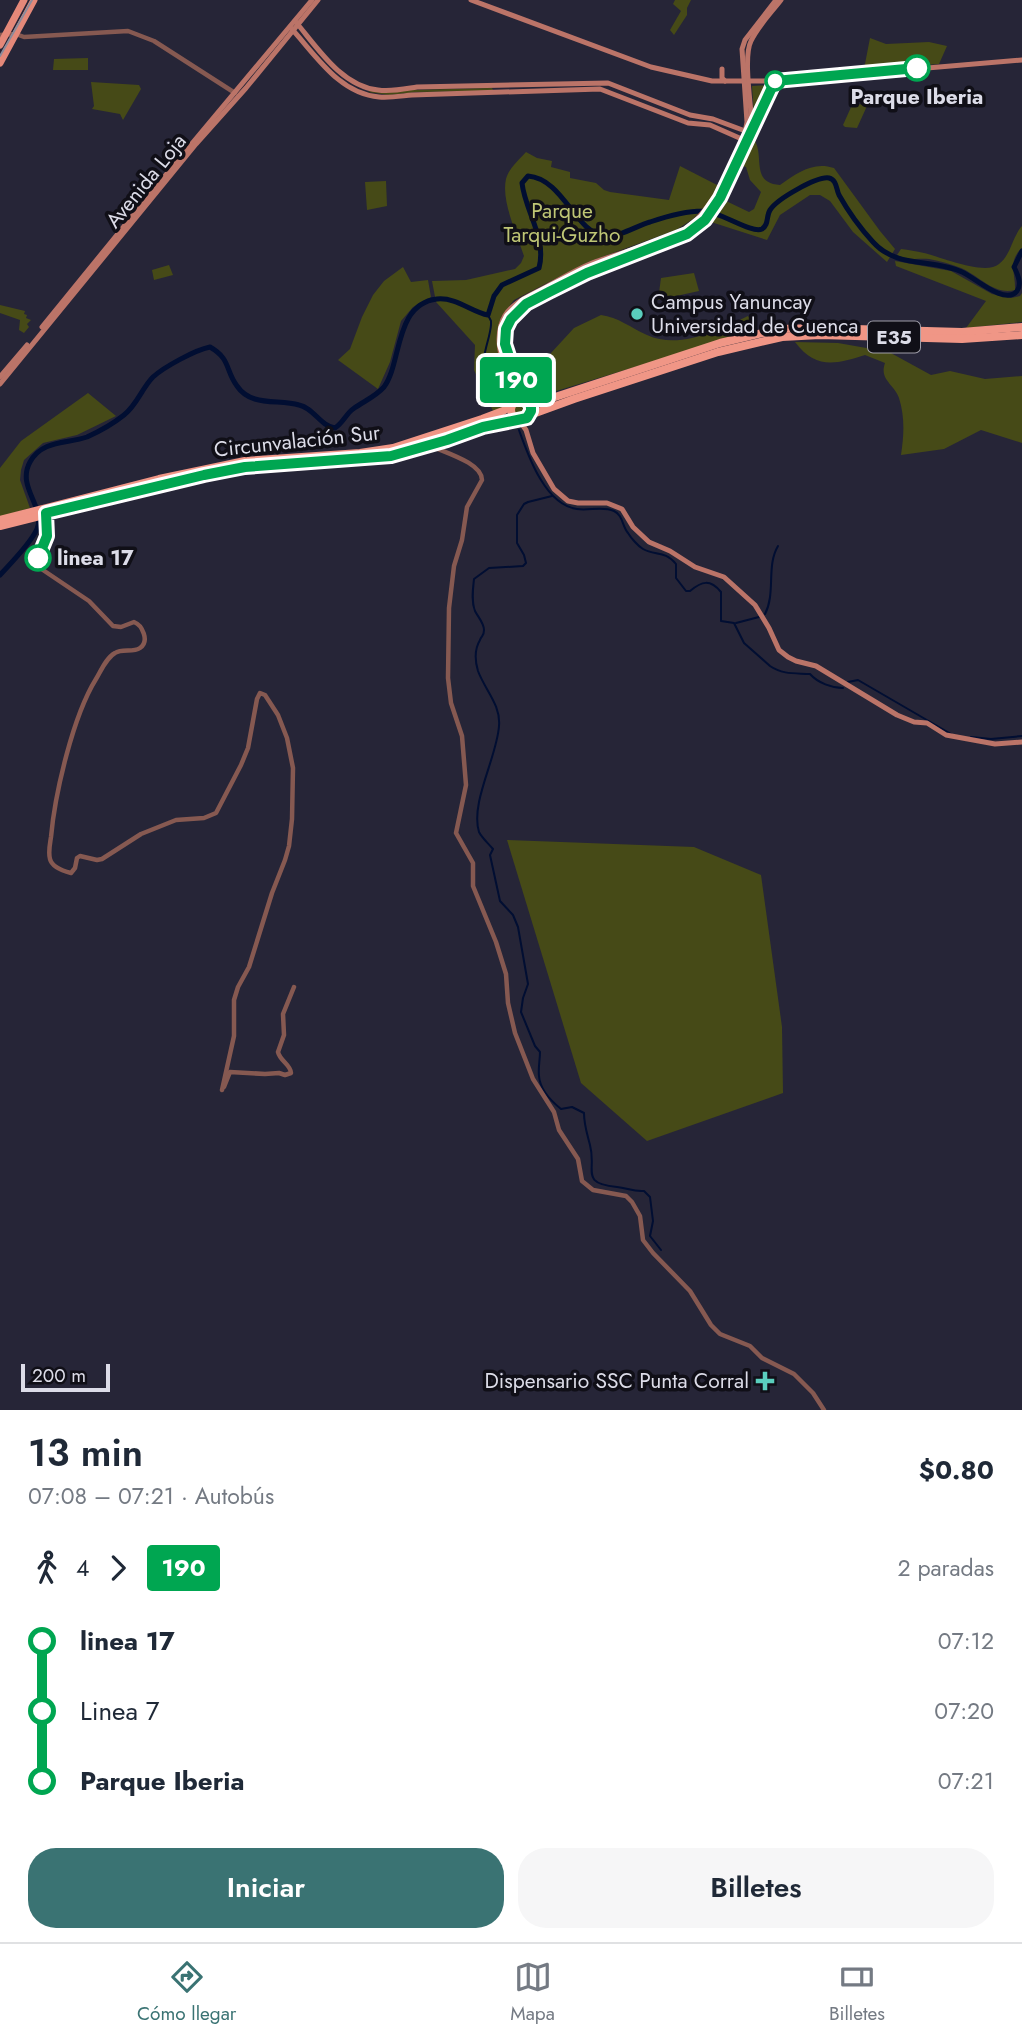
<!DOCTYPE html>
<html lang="es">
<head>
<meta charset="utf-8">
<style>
	:root { --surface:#fff; --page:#f6f6f7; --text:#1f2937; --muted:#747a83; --line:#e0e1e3; --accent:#3a7373 }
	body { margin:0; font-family:Jost,sans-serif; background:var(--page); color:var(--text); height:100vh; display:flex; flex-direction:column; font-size:26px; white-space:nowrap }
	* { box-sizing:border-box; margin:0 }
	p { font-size:23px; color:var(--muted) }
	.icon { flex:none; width:38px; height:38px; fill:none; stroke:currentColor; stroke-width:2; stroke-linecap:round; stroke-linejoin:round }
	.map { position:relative; height:1410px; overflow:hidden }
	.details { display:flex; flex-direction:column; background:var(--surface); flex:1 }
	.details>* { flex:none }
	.badge { padding:0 14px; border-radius:5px; font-size:24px; line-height:46px }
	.scale { position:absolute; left:21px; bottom:18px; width:89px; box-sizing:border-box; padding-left:7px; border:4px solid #dcdce8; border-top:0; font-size:19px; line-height:24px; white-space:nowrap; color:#dcdce8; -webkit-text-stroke:5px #100f17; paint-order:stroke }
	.map>.badge { position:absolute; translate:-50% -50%; box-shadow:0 0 0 4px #fff }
	.legs { display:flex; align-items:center; gap:10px; height:77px; padding:0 28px; font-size:23px }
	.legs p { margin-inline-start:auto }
	.summary { display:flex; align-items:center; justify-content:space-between; height:119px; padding:0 28px }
	h1 { font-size:38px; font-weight:600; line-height:52px }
	.primary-button { display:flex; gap:14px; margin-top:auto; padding:14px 28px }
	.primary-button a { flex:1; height:80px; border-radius:28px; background:var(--accent); color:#fff; font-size:28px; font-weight:600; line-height:80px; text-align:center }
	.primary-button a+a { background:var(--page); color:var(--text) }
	ul { padding:0 28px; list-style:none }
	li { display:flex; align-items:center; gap:24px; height:70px; font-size:26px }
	li i { display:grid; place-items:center; width:10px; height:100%; margin:0 9px; background:currentColor }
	li i::after { content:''; width:18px; height:18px; margin:-9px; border:5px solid; border-radius:50%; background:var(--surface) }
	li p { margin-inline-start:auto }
	li:first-child i { background:linear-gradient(#0000 50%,currentColor 0) }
	li:last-child i { background:linear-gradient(currentColor 50%,#0000 0) }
	.dock { display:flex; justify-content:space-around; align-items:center; height:98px; border-top:2px solid var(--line); background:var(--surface); font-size:19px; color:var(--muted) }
	.dock a { display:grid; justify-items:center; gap:4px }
	.dock .active { color:var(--accent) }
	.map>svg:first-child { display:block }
</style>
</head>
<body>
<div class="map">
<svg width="1022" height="1410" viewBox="0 0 1022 1410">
	<rect width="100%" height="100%" fill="#262537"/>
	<g fill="#464a17">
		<polygon points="675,0 691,0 687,8 687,15 674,35 670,30 681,11 673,4"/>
		<polygon points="870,38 886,44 929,42 947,46 939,64 864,69"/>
		<polygon points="88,58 88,70 53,70 54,59"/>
		<polygon points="91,82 139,85 141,89 123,120 120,114 92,109 94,106"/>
		<polygon points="769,85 754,115 752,86"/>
		<polygon points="492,88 493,90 490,91 417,92 389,95 368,92 370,91"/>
		<polygon points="865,104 867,106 857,128 845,127 843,125 852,105"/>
		<path d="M753,138C766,154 749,183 780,185C797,173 813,161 834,168L880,231L895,249L887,262L853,232L830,201L820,195H810L780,215L767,240L711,222L724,200L749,212L754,209L761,192L750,180L746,167L740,165Z"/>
		<path d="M526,152L537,158L552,161L551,167L570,172V178L596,183L604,190L610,192L669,200L680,166L719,186L707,204L693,219L676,230L588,262L514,300L501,317L497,332L509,394L508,399L501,409L493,411L474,370L475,345L436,302L432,281L466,280L515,269L521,263L524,256C517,234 501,201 506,179C509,168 519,160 526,152Z"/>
		<polygon points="386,181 387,206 367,210 365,182"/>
		<path d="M697,223L698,224L686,233L587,271L515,308L506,322L503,344L510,373L517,392L523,398H518L513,401C508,378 496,344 504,322C517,288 648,244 684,231Z"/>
		<path d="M1022,226V248C1007,261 1016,275 1015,290C995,296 978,275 961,268C951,264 940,261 929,259C918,258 908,261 897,255L901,249C909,250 916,251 924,253C941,257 985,276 999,264C1011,255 1012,237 1022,226Z"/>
		<polygon points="895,261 951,271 992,294 1011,298 1020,296 1022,293 1022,322 966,328 986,301 896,266"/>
		<polygon points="169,265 173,275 154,280 152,270"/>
		<polygon points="403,267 411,282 428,280 431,297 413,307 401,321 390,362 378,389 338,360 350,349 362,317 373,295 384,281"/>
		<polygon points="694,273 699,291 658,300 661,278"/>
		<polygon points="0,305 25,311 24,314 27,315 26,318 31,320 27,324 29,327 24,333 19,330 20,320 0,313"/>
		<path d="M601,315C618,317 631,328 647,335C679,350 719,330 748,316L751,320L752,325L746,333L553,392L546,370L547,361L551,353L574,328Z"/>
		<path d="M795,342L838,343L889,352L931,375L950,371L985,379L1022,376V443L981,430L944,449L901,455C904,435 905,417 899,398C894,384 879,380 885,363L865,355C836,364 816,370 795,342Z"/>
		<polygon points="88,393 116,416 77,435 43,443 24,460 21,470 20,480 30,508 0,517 0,468 21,441"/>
		<circle cx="521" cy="410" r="9"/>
		<polygon points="507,840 694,847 761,875 782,1027 783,1093 647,1141 581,1083"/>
	</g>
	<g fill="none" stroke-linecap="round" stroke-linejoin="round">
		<g stroke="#010e32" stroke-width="2">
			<path d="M488,315L491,321V325C490,337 485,347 484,359C482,376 492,393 502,406"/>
			<path d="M519,430C528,455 545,505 577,509C588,511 603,506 614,511C623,515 622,526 628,533C631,538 638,546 643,549C655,556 665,550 676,564V578L686,591H690C702,581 710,579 721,592V621L734,623L744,643L770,666C783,675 796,673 810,674C818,683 832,688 843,688"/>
			<path d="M552,496L528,502L524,504L517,515V543L524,555L526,563L523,566L489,568L474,579C473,589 471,601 475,611C478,617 484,623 484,630C484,636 482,635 480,640C474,650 475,661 478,671C485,690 501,705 499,726C497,757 470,803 479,832C482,838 488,843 493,849L490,855L500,901L513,915L518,927L528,984L523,998L521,1012L535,1046L540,1052C540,1060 538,1068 539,1076C540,1090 551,1101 561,1109L572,1107L584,1113C584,1125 587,1133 590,1145C597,1171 579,1183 617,1187C627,1188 634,1192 644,1191L650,1197L653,1221L650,1236L661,1250"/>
			<path d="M765,614C776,593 766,566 778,546"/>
			<polyline points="736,623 759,617"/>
			<polyline points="848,682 858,680 951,734"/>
			<polyline points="971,737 991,739 1022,736"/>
		</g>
		<path stroke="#010e32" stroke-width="5" d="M0,575C11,563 31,543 37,529C46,507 16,487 30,462C42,440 66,444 87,437C98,432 114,423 124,415C137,405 142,388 153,377C164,367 195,350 210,347C231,359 225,370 237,386C251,407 278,399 299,405C314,408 320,426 335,428C343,423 346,414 353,409C364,401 375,397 384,387C402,363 394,304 437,299C456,297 472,312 488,315L494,296L502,285L539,268C547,238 525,211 522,183L528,176C564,179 575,233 605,236C620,237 636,226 650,222C665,217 687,211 702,211C718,210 751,234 762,229C769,225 766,216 770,210C777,199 817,176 829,178C837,180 836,189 839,195C848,211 861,229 873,242C897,269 933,258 962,272C974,277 1005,306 1017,291C1022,284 1018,275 1014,267L1022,251"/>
		<g stroke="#865951" stroke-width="4.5">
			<polyline points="0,35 16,34 24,37 128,31 154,41 235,93"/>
			<path d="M431,446C446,453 482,463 482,480L467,507L462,540L454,566L449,608L448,678L451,703L462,736L466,785L456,833L473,863V886L496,942L506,974L508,1003L515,1033L533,1079L554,1112L559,1130L578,1159L582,1181L593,1190L626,1196L632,1202L640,1216L643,1240L653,1253L690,1291L711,1325L720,1334L750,1346L762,1358L794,1374L813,1393L824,1410"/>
			<path d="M46,513L47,535L37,566L89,601L113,626L121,627L134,622C142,625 150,641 140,648C133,653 122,648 115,653C106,658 101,671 96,679C73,716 55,793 51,837C50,844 48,852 50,859C52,867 63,871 71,873L75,868L77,858L80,856L97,860L102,859L141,834L176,820L204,818L216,813L241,765L248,748L257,699L260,693L265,695L278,715L287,738L293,768L292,819L289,846L285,860L272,893L249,967L238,987L234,1000V1036L222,1090"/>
			<path d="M224,1087L230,1072L265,1074L279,1073L285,1075L291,1073C291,1065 280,1061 278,1052L284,1035L283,1014L294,987"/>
		</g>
		<g stroke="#bb7468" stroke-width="5">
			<polyline points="471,0 651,67 712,81 775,81 1022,60"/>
			<path d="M295,21C317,47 341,86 378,90C391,92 404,89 417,87L608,83L690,115L713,119L748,132"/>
			<path d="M290,27C315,54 339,94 379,97C390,98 401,96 412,95L600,89L688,123L710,125L744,140"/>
			<polyline points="722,69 722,78 725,81"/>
			<polyline points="752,125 775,81"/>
			<polyline points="42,327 169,171 312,0"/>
			<polyline points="0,377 27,345"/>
			<polyline points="0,384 196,144 246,88 318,0"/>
			<path d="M527,401C513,381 497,345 510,321C524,293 624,258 655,246C668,241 683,237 694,229C723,206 736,166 751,133L752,125C751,105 743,57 751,41C758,26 771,13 781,0"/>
			<path d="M512,404C512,377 493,352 501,325C506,305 527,297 544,288C559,280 575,270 592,263C621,252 655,245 683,230C709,216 743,151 747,122L742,49L745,40L776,0"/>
			<polyline points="519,420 526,430 533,453 554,489 568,501 578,503 607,503 622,509 633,527 649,542 670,551 695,567 724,577 755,605 769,628 779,650 788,657 796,661 816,666 897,715 914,722 927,723 946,735 995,744 1022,742"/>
		</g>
		<g stroke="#e48879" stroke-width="7">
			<polyline points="0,45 24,0"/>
			<polyline points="0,63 34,0"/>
		</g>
		<g stroke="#f09686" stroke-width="8">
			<circle cx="521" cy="410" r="10"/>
			<polyline points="528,402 552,398 720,343 779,329 819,328 962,332 1022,327"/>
			<polyline points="530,415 574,399 718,352 782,337 820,335 962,339 1022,335"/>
			<polyline points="0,520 159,479 245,461 360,453 393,448 482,419 503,411 512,405"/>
			<polyline points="0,526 204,475 245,467 391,456 447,440 483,427 518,420"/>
		</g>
		<polyline stroke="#8c8b9a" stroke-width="2" points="0,56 32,0"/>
	</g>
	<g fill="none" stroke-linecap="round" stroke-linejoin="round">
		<defs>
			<polyline id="line-1" points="38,558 47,536 46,513 204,475 245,467 391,456 447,440 483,427 527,418 531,411 531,406 519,387 505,344 506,329 511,319 526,304 549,292 587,273 687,234 705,220 720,198 775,81 917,68"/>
		</defs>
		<use href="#line-1" stroke="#fff" stroke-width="16"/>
		<use href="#line-1" stroke="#00a651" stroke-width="10"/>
	</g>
	<g fill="#fff" stroke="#00a651" stroke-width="3.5">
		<circle cx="917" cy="68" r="12"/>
		<circle cx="775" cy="81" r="9"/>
		<circle cx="38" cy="558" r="12"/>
	</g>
	<g fill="#5acebd" stroke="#100f17" stroke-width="2.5">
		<circle cx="637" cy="314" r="7"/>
		<path d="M761.5 1370.5h7v7h7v7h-7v7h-7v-7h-7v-7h7z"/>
	</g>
	<g text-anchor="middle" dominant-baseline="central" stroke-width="7" stroke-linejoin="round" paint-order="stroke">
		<rect fill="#100f17" stroke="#9f9ea9" stroke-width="2" x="868" y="321.5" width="52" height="31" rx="5"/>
		<g font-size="19" font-weight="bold" fill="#dcdce8">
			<text x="894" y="337">E35</text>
		</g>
		<g font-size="21" font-weight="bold" fill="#dcdce8" stroke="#100f17">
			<text x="917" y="97">Parque Iberia</text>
			<text x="57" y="558" text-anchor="start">linea 17</text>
		</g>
		<g font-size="21" fill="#dcdce8" stroke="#100f17">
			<text transform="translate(146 181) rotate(-51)">Avenida Loja</text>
			<text transform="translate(297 441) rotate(-6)">Circunvalación Sur</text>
		</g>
		<g font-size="21" fill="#bfc675" stroke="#100f17">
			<text x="562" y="211">Parque<tspan x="562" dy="24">Tarqui-Guzho</tspan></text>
		</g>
		<g font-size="21" fill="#dcdce8" stroke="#100f17" text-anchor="start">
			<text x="651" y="302">Campus Yanuncay<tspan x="651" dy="24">Universidad de Cuenca</tspan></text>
			<text x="749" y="1381" text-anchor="end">Dispensario SSC Punta Corral</text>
		</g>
	</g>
</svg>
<div class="scale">200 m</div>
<b class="badge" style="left:516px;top:380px;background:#00a651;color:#fff">190</b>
</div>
<section class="details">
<div class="summary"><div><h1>13 min</h1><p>07:08 – 07:21 · Autobús</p></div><b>$0.80</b></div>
<div class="legs"><svg class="icon" aria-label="walk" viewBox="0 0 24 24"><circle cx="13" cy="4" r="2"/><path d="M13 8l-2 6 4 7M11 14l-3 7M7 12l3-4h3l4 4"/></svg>4<svg class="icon" aria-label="forward" viewBox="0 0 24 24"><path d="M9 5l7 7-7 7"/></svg><b class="badge" style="background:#00a651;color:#fff">190</b><p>2 paradas</p></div>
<ul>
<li><i style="color:#00a651"></i><b>linea 17</b><p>07:12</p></li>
<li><i style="color:#00a651"></i><span>Linea 7</span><p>07:20</p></li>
<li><i style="color:#00a651"></i><b>Parque Iberia</b><p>07:21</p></li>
</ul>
<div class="primary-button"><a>Iniciar</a><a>Billetes</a></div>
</section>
<nav class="dock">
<a class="active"><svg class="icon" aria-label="directions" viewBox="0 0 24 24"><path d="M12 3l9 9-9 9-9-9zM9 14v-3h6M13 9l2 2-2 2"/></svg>Cómo llegar</a>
<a><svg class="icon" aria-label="map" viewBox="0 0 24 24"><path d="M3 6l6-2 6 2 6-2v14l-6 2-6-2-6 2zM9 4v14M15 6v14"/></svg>Mapa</a>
<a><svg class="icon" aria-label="tickets" viewBox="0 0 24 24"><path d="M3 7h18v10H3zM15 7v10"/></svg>Billetes</a>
</nav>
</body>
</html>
